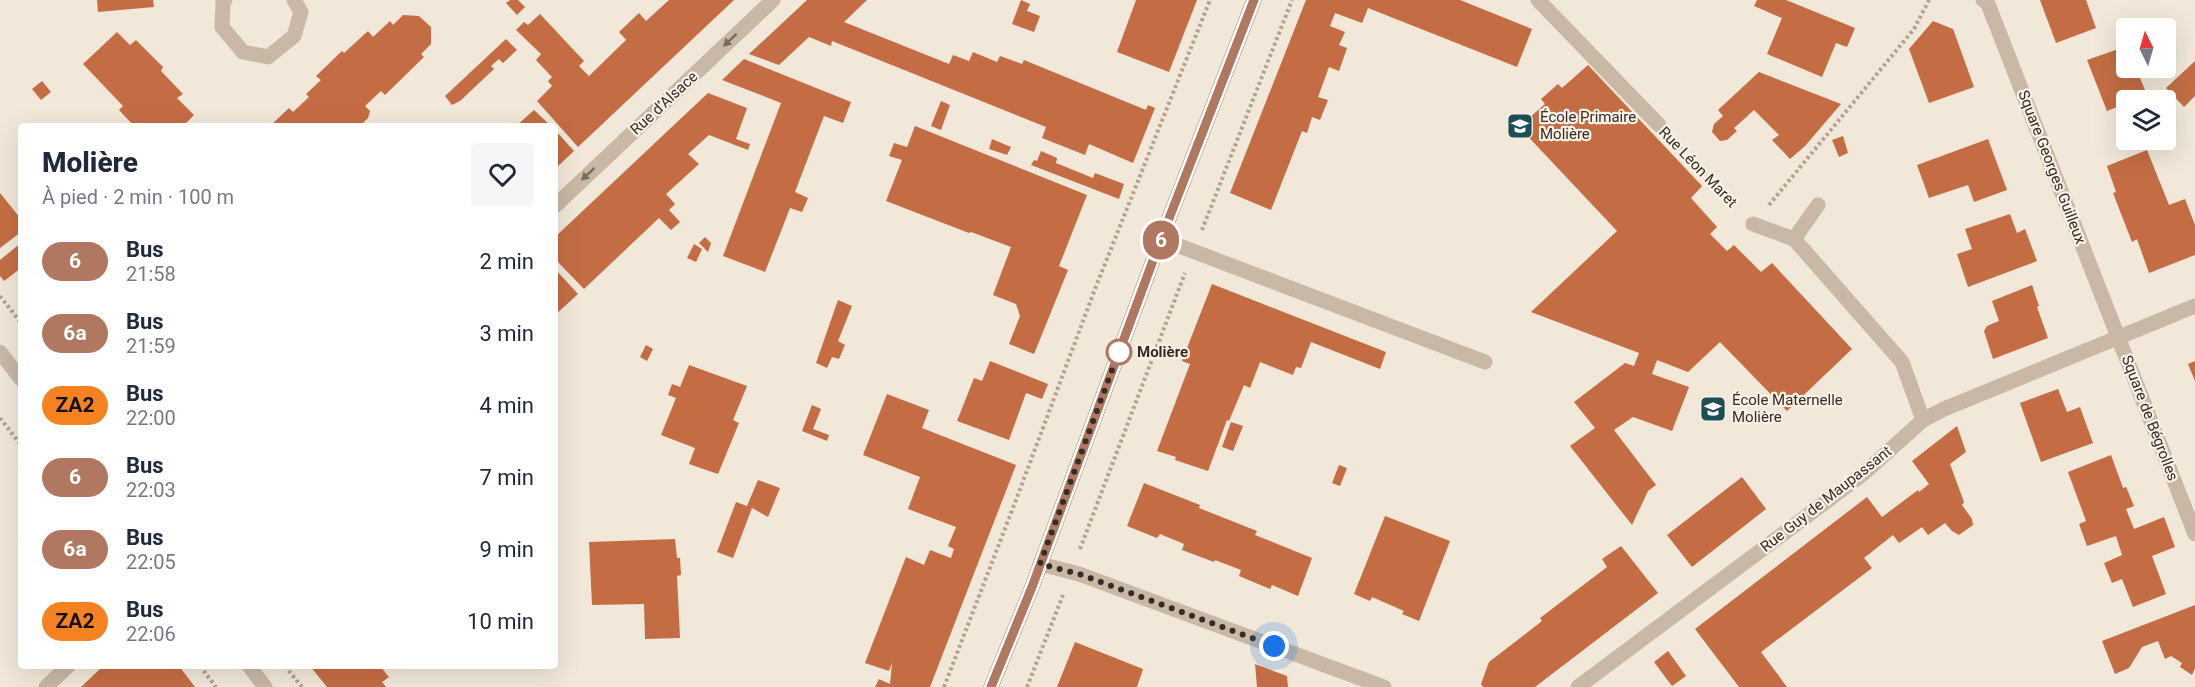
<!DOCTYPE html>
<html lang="fr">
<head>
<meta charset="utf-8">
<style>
	:root { --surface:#fff; --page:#f6f6f7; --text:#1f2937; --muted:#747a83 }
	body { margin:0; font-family:Roboto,sans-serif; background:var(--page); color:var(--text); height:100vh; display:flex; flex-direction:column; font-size:22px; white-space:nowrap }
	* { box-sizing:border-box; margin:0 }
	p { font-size:20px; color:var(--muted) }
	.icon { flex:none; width:33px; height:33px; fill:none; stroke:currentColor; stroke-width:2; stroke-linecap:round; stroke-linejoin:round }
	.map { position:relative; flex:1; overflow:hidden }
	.panel { position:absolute; left:18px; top:123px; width:540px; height:546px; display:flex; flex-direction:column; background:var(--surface); border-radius:6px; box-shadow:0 6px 24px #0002 }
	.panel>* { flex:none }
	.badge { padding:0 12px; border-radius:20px; font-size:21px; line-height:39px }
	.needle { width:39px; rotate:355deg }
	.tools { position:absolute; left:2116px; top:18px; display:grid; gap:12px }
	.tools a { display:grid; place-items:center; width:60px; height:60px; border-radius:6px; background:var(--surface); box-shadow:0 6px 24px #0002; font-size:30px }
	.you { position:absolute; width:30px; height:30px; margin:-15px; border:4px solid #fff; border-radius:50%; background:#1a73e8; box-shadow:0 0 0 9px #1a73e833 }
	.map>.badge { position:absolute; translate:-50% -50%; box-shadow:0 0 0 3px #fff }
	.round { display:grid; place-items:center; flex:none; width:63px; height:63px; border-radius:6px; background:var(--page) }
	.overview { display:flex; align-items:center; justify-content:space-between; height:102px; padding:0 24px }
	h1 { font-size:28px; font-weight:800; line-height:45px }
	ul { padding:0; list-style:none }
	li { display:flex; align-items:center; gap:18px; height:72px; padding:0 24px }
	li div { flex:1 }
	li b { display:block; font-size:22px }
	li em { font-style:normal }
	li .badge { min-width:66px; font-weight:700; text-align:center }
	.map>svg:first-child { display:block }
</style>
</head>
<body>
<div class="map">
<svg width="2195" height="687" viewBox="0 0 2195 687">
	<rect width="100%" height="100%" fill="#f1e8d9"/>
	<g fill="#c46d44">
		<polygon points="97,0 153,0 154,7 98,12"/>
		<polygon points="510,0 518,0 525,7 517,15 506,3"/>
		<polygon points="669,0 734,0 578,147 537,101 552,86 548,81 552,77 536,60 541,54 516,30 524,22 528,25 540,14 584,61 579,66 589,76 626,40 619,32 639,13 646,21"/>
		<polygon points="807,0 867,0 844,22 949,64 953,55 969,61 973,52 997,62 1000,56 1022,64 1024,60 1146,110 1148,105 1155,108 1133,163 1089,144 1085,155 1042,138 1046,127 832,41 831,46 809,37 779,65 749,54"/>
		<polygon points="1021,0 1030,4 1027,11 1040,16 1034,32 1012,24"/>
		<polygon points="1136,0 1197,0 1169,72 1117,52"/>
		<polygon points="1306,0 1460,0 1532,29 1517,67 1368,8 1362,23 1335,13 1330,26 1345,32 1339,45 1347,48 1339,71 1329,67 1318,97 1328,100 1320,120 1312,117 1307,133 1302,131 1271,210 1230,193"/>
		<polygon points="1757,0 1786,0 1855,28 1847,47 1836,43 1822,77 1767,54 1782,18 1754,6"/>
		<polygon points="2040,0 2086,0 2096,28 2056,43"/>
		<polygon points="403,15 419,16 431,27 431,44 421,54 424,57 385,95 381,91 365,106 370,111 368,118 360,126 270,126 289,108 293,112 309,97 306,94 321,80 316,76 342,51 344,53 368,31 373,37 390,21 393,25"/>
		<polygon points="1933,21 1953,29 1974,87 1929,103 1909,49"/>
		<polygon points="117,32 130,45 136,40 163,67 161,71 183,94 177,98 194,115 183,126 134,126 119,110 123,106 83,64"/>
		<polygon points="506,39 517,50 503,63 499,59 491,66 494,69 460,101 452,105 445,96"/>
		<polygon points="2127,46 2127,68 2136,68 2147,95 2133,100 2127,100 2127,103 2107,111 2087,60"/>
		<polygon points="744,59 851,102 843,123 824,116 795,192 808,198 802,212 790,208 765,272 723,256 781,103 722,80"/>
		<polygon points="2195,61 2195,96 2184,107 2166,88"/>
		<polygon points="1588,65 1702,186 1691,198 1717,227 1710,234 1727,251 1734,245 1761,272 1772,263 1852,349 1787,411 1720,342 1688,372 1657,360 1652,374 1689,387 1672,431 1633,417 1614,430 1656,485 1648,491 1632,525 1570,446 1595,428 1574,402 1625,363 1634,366 1639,353 1531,312 1617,231 1519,127 1545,104 1541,99 1558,84 1562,88"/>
		<polygon points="1759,72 1841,104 1805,146 1790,159 1772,140 1779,135 1754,110 1734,128 1737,131 1727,140 1720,141 1712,132 1714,124 1723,116 1718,110"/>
		<polygon points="42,81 51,92 41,100 32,89"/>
		<polygon points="708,93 747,108 736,139 750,144 748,150 709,135 688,154 699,164 666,194 675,204 669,210 680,222 671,230 659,218 584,289 555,259 555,237"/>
		<polygon points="941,101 950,105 941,130 931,126"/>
		<polygon points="534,110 551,126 516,126"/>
		<polygon points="915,126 1087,195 1059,266 1068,270 1034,354 1009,344 1020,316 1016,304 993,295 1011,247 971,232 969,233 886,201 902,160 889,156 894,143 907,147"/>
		<polygon points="555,130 574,151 555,169"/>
		<polygon points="1843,136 1848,153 1839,157 1832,140"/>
		<polygon points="992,139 1011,147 1007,155 989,149"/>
		<polygon points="1988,139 2007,190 1974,202 1968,185 1929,198 1917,165"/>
		<polygon points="2147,150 2169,205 2185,199 2195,225 2195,255 2149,273 2137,239 2132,242 2113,193 2116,192 2107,166"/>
		<polygon points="1041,151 1057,158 1056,163 1061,165 1093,178 1095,173 1124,184 1119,199 1031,165 1034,160 1037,161"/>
		<polygon points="0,193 21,219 21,232 0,248"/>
		<polygon points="2010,214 2017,233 2025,229 2037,261 1968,287 1957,254 1972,249 1965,229"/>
		<polygon points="705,237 711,243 708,252 699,243"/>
		<polygon points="21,243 21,268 4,281 0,276 0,260"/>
		<polygon points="694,244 702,249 696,262 687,258"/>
		<polygon points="555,269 578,294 555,315"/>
		<polygon points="1212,284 1386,352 1380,369 1311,342 1301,368 1296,367 1293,375 1260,362 1250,388 1244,385 1229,421 1227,420 1208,471 1175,460 1176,457 1157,451 1190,364 1182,361"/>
		<polygon points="2032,285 2039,306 2037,307 2048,338 1993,359 1984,331 1987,326 1999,321 1992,301"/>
		<polygon points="838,300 852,306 838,341 845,345 839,359 832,357 827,368 816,363"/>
		<polygon points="646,345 653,349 647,361 640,357"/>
		<polygon points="990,361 1048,384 1042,399 1026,393 1009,440 957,421 974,378 982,381"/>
		<polygon points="2195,361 2195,381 2188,364"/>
		<polygon points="689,365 747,386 733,420 739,423 718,474 689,464 695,448 661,435 676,398 668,395 672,384 680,387"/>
		<polygon points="2058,389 2067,412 2080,407 2093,443 2041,462 2020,403"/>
		<polygon points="887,394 929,410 922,428 1016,465 930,687 875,687 879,679 890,684 892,663 889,671 865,663 906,557 924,565 930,550 951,558 954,549 948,546 956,527 908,509 920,477 863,455"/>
		<polygon points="812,405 821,409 813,429 829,435 827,441 802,431"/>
		<polygon points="1231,422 1243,426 1233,451 1222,447"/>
		<polygon points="1957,426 1966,452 1950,464 1964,502 1962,505 1972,519 1973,525 1959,535 1952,531 1945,523 1928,535 1922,527 1899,543 1893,535 1864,558 1872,568 1761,652 1787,687 1739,687 1695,629 1867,497 1882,517 1918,490 1919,492 1929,484 1912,461"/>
		<polygon points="2111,455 2123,488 2126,487 2134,506 2126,509 2134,529 2164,517 2175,547 2152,556 2166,594 2133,607 2122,579 2112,583 2104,563 2122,555 2116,536 2087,546 2079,524 2086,521 2068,472"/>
		<polygon points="1339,465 1347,468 1340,486 1332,483"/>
		<polygon points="1742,477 1766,509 1692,567 1667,535"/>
		<polygon points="758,480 780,488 768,517 752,508 733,558 717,552 736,502 747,506"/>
		<polygon points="1144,483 1200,505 1199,508 1257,531 1255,535 1312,558 1298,596 1272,585 1270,589 1239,576 1241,570 1215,560 1214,562 1182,550 1184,544 1160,534 1157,538 1127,526"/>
		<polygon points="1385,516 1450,541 1419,621 1402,614 1404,611 1372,597 1370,601 1354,594"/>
		<polygon points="675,539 677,558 680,558 681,575 677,576 680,638 645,639 644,604 592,605 589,542"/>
		<polygon points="1621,546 1658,593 1535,687 1483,687 1481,684 1489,662 1542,621 1540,618 1607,567 1602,559"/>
		<polygon points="2195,605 2195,668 2192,675 2180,667 2182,663 2171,656 2165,659 2158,641 2142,647 2129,668 2115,674 2102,641"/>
		<polygon points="1075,642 1143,669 1137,687 1057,687"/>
		<polygon points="1668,651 1686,676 1672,686 1654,662"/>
		<polygon points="1255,664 1287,676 1288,687 1257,687"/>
		<polygon points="103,666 179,666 195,687 81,687"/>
		<polygon points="310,666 380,666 389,677 382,682 386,687 327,687"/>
	</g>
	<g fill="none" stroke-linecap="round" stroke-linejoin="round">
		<g stroke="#b4a290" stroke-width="4" stroke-dasharray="3 3" stroke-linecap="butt">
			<polyline points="1675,142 1736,207"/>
			<polyline points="1769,205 1914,29 1929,0"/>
			<polyline points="1202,230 1292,0"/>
			<polyline points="0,296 21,323"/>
			<polyline points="0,418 21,445"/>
			<polyline points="1080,549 1185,273"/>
			<polyline points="200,666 216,687"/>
			<polyline points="285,666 302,687"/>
			<polyline points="944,687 1016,500 1095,289 1210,0"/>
			<polyline points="1027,687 1063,595"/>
		</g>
		<polyline stroke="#c8b8a5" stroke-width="15" points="1161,239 1485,362"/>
		<g stroke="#c8b8a5" stroke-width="15">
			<polyline points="225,0 223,2 222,27 243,52 268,57 294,36 301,12 294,0"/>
			<polyline points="1538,0 1659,125"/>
			<polyline points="1983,0 1988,4 2195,534"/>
			<polyline points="555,206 773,0"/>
			<polyline points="1753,224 1794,239 1902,362 1923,420"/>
			<polyline points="1794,239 1818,205"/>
			<polyline points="0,352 21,379"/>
			<polyline points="1040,564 1079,574 1384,687"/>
			<polyline points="249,666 265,687"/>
			<polyline points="46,687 68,666"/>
			<polyline points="1578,687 1863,474 1923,420 1944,409 2195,306"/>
		</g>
		<polyline stroke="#9c8777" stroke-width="15" points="991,687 1032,587 1161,239 1254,0"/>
	</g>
	<defs><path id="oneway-solid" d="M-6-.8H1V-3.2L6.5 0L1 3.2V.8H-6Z" transform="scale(1.5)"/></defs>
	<g fill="#776b5f">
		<use href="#oneway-solid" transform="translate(730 40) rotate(137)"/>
		<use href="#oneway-solid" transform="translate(588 174) rotate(137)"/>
	</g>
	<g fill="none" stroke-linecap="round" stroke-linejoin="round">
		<defs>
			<polyline id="line" points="991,687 1032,587 1161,239 1254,0"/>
		</defs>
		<use href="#line" stroke="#fff" stroke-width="14"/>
		<use href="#line" stroke="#b07761" stroke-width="9"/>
		<polyline stroke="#342c26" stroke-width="6" stroke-dasharray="0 10.8" points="1119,352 1121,346 1040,564 1079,574 1274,646"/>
	</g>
	<defs>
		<symbol id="school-square" viewBox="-11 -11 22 22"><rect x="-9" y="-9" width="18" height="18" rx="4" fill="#1d4d55" stroke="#f9f1e5"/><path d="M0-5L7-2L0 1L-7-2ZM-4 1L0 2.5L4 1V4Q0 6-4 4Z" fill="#fff"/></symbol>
	</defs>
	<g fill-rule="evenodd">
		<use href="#school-square" x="1505" y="111" width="30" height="30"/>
		<use href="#school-square" x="1698" y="394" width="30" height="30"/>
	</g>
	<circle fill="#fff" stroke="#b07761" stroke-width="3" cx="1119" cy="352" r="12"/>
	<g text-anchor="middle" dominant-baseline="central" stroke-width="4.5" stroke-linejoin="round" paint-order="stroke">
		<g font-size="15" fill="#342c26" stroke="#f9f1e5">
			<text transform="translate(664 103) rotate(-43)">Rue d’Alsace</text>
			<text transform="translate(1698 167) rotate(46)">Rue Léon Maret</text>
			<text transform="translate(2052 167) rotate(69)">Square Georges Guilleux</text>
			<text transform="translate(2150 418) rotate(69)">Square de Bégrolles</text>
			<text transform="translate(1826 499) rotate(-38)">Rue Guy de Maupassant</text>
		</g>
		<g font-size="15" fill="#342c26" stroke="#f9f1e5" text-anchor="start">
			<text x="1540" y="117">École Primaire<tspan x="1540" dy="17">Molière</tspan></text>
			<text x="1732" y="400">École Maternelle<tspan x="1732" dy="17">Molière</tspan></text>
		</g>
		<g font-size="15" font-weight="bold" fill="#342c26" stroke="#f9f1e5" text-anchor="start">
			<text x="1137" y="352">Molière</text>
		</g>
	</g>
</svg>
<div class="tools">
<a><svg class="needle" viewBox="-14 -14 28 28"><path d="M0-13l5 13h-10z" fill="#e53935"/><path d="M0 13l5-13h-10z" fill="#747a83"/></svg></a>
<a><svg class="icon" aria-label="layers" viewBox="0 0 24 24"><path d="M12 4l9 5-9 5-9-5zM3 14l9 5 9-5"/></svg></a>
</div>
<div class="you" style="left:1274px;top:646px"></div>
<b class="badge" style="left:1161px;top:240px;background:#b07761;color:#fff">6</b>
<section class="panel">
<div class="overview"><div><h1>Molière</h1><p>À pied · 2 min · 100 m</p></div><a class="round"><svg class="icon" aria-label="heart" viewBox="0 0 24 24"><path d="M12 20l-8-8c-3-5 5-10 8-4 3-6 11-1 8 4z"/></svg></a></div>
<ul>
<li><span class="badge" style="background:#b07761;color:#fff">6</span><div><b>Bus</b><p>21:58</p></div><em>2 min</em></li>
<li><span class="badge" style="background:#b07761;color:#fff">6a</span><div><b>Bus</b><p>21:59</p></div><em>3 min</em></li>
<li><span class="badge" style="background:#f58220;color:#111">ZA2</span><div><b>Bus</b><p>22:00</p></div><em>4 min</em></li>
<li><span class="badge" style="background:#b07761;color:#fff">6</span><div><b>Bus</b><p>22:03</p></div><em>7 min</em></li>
<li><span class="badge" style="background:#b07761;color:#fff">6a</span><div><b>Bus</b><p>22:05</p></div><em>9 min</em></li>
<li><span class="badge" style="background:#f58220;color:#111">ZA2</span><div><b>Bus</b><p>22:06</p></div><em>10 min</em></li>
</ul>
</section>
</div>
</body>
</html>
